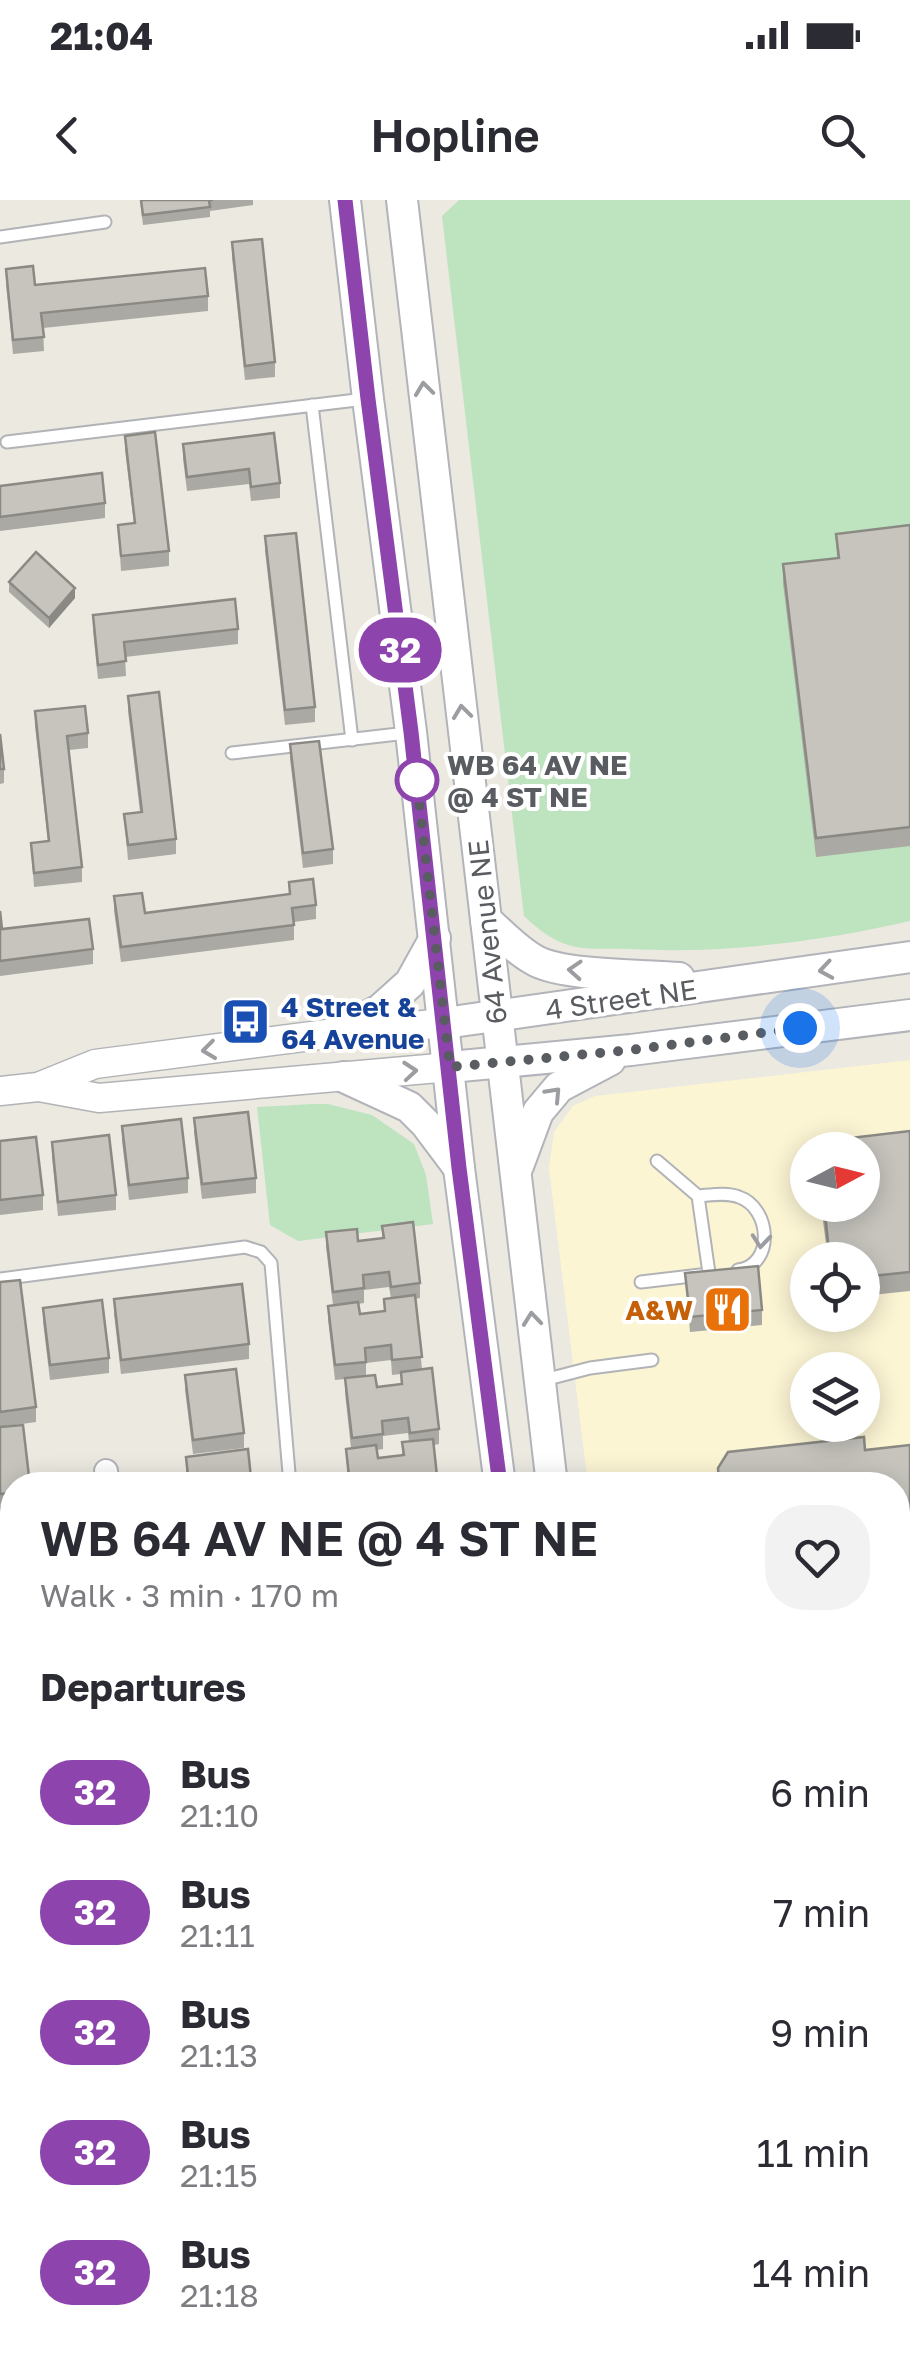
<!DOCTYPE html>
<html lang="en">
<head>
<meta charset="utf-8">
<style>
	:root { --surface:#fff; --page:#f2f2f3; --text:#2b2b33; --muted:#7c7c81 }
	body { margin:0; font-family:"Golos Text",sans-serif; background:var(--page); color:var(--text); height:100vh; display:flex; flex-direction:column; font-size:38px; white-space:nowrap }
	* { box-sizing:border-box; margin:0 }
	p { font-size:32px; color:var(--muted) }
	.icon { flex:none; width:55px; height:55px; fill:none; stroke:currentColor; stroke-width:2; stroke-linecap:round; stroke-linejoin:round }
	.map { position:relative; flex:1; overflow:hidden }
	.sheet { position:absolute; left:0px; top:1272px; width:910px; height:882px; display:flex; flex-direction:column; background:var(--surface); border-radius:40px 40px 0 0; box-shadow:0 5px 25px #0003 }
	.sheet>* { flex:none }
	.badge { padding:0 20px; border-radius:32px; font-size:35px; line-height:65px }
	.needle { width:65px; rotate:83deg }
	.buttons { position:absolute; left:790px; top:932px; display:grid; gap:20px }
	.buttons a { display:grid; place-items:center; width:90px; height:90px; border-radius:50%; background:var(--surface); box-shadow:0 5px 25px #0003; font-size:50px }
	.you { position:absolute; width:50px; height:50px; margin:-25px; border:8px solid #fff; border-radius:50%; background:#1a73e8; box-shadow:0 0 0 15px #1a73e833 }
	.map>.badge { position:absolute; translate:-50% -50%; box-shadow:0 0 0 5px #fff }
	h2 { padding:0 40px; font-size:38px; line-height:90px }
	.round { display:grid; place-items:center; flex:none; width:105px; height:105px; border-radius:40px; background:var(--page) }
	.headline { display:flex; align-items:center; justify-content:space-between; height:170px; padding:0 40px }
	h1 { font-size:48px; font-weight:600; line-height:75px }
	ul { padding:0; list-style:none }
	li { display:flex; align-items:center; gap:30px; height:120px; padding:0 40px }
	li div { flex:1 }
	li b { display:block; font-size:38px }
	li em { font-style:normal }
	li .badge { min-width:110px; font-weight:700; text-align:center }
	.status { display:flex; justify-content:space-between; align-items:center; height:70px; padding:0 50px; background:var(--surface); direction:ltr }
	.status svg { height:28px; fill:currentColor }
	header { display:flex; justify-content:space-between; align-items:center; height:130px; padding:0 40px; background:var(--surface); font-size:45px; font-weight:600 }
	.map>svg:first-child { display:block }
</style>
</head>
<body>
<div class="status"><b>21:04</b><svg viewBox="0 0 49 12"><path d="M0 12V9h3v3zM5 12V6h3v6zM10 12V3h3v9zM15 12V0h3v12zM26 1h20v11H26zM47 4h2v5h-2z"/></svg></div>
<header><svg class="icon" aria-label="back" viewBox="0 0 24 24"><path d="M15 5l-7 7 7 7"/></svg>Hopline<svg class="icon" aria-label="search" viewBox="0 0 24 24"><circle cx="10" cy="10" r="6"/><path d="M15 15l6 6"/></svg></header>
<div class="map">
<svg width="910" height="2154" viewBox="0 0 910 2154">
	<rect width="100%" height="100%" fill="#ebe9e0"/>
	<path fill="#fcf5d4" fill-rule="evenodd" d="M910,860V1906L898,1907V1285H588L549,968L554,932L573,906L595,896ZM808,950H862V1005H808ZM808,1060H862V1115H808ZM808,1170H862V1225H808Z"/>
	<g fill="#bde3bf">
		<path d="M459,0H910V721C818,742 723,754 629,749C612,748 593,750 576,747C555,743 539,730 524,716L442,16Z"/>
		<polygon points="313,904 328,904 372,915 414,944 426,975 433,1024 298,1041 270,1025 257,907"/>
		<polygon points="910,1990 910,2154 701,2154 701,2143 898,2142 898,1991"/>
		<polygon points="0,2002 12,2003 12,2142 571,2142 572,2154 0,2154"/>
	</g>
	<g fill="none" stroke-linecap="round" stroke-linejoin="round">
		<defs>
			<g id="service">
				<polyline points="0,37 105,22"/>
				<polyline points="312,205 352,540"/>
				<polyline points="7,242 365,199"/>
				<polyline points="232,553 407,533"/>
				<polyline points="657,961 698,996 709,1073"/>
				<path d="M698,996C711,995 727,992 739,997C771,1008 775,1065 738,1070"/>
				<polyline points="0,1079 245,1047 261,1052 271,1063 290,1285"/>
				<polyline points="641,1082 700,1075"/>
				<polyline points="544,1180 590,1168 652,1160"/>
				<polyline points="0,1595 12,1594"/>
				<polyline points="0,1743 12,1742"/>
				<polyline points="898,1772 910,1770"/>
				<polyline points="0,1854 12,1938"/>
				<polyline points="0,1981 12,1982"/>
			</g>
			<g id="minor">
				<polyline points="106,1271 108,1285"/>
				<polyline points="0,1422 12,1420"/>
				<polyline points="898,1937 910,1936"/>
			</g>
			<g id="tertiary">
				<polyline points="39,887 99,898 450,867"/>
				<polyline points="0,891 38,887 95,864 335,833 445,823"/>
			</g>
			<g id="secondary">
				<polyline points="345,0 368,199 411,532 459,968 500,1285"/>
				<polyline points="402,0 552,1285"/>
				<path d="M486,720C502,734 517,751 536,761C565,776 643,775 679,778"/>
				<polyline points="445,823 910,757"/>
				<polyline points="335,833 380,810 410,783 435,738"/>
				<polyline points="450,867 631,850 910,815"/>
				<polyline points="344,877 409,907 426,924 459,968"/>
				<polyline points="518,966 538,912 559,887 610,860"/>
				<polyline points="606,2142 608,2154"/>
				<polyline points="664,2154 666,2142"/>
			</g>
		</defs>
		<use href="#service" stroke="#b1b3b7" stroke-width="15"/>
		<use href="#minor" stroke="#b1b3b7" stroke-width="26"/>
		<use href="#tertiary" stroke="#b1b3b7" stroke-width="31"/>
		<use href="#secondary" stroke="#b2b4ba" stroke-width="34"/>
		<use href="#service" stroke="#fff" stroke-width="11"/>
		<use href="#minor" stroke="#fff" stroke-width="22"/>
		<use href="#tertiary" stroke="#fff" stroke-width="28"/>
		<use href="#secondary" stroke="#fff" stroke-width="30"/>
	</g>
	<g fill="#aaa9a3" fill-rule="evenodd">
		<polygon points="140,0 253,0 253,5 210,11 210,17 143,25"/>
		<polygon points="232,42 275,162 275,177 245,180 232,57"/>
		<polygon points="6,69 35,85 208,96 208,111 43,128 44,151 13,154 6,84"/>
		<polygon points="274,233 280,283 280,298 251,301 249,284 187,291 183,259 183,244"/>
		<polygon points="125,236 169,351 169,366 121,371 118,325 134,323 125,250"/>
		<polygon points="0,286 105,303 105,318 0,331"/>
		<polygon points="910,325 910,646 816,657 783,383 783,364 837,358 836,334"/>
		<polygon points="265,336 315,507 315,522 285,525 265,351"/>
		<polygon points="9,382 75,398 49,428 9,392"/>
		<polygon points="93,415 238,429 238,444 125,457 126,476 98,479 93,430"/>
		<polygon points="128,496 176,639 176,654 128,660 124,614 140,612 128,511"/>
		<polygon points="35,511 88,533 88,548 69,550 82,667 82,682 34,687 31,643 48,641 35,526"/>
		<polygon points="0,534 4,569 4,583 0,584"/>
		<polygon points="290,544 333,649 333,664 303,668 290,559"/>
		<polygon points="289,682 316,705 316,719 294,722 294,740 121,762 114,711 114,696 145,713 289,694"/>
		<polygon points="0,711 2,729 93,749 93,764 0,776"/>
		<polygon points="194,918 256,978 256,993 202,999 194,933"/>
		<polygon points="122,926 188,978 188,993 129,1000 122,941"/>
		<polygon points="910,931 910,1091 862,1096 862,1060 828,1060 821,1005 862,1005 862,950 816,950 816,942"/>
		<polygon points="0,941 43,995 43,1010 0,1015"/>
		<polygon points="52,942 116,995 116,1010 58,1016 52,957"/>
		<path d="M382,1026L420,1083V1098L415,1099L422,1169L439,1229V1244L434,1245L438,1285H348L346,1249L351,1248L345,1193V1179L335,1180L328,1120V1106L333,1105L326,1047V1032L358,1041L382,1038ZM389,1087L391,1098L384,1099V1111L360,1114L358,1104L364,1103V1090ZM391,1160L392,1175L401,1174V1184L377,1187L366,1176V1163ZM408,1233L409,1242H402V1255L378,1258L377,1250L383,1249V1236Z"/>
		<polygon points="685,1073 762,1110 762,1125 690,1132"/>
		<polygon points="0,1082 36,1207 36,1222 0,1227"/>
		<polygon points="114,1099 249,1144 249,1159 121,1174 114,1114"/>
		<polygon points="43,1108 109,1158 109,1173 50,1180 43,1122"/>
		<polygon points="185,1175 244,1233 244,1248 193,1254 185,1190"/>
		<polygon points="0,1227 12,1285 12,1380 0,1381"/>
		<polygon points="910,1245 910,1349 898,1350 898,1285 718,1285 718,1268"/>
		<polygon points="186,1257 251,1278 251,1285 186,1285"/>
		<polygon points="910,1363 910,1443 898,1444 898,1364"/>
		<polygon points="12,1463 12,1533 6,1534 6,1541 0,1541 0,1465"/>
		<polygon points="12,1611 12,1711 0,1713 0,1613"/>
		<polygon points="910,1808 910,1884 898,1885 898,1810"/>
	</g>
	<polygon fill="#8b8984" points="75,388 75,398 49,428 49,418"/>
	<g fill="#c6c4bd" stroke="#8b8984" stroke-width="2.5">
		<polygon points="141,0 213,0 209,0 210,7 143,15"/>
		<polygon points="262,39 275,162 245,166 232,42"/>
		<polygon points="33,66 35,85 205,68 208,96 41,113 44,137 13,140 6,69"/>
		<polygon points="155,232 169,351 121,356 118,325 135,323 125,236"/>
		<polygon points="274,233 280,283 251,287 249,269 187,277 183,244"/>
		<polygon points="102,273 105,303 0,317 0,286"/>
		<polygon points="910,325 910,627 816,638 783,364 839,358 836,334"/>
		<polygon points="296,333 315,507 285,510 265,336"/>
		<polygon points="36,352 75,388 49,418 9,382"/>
		<polygon points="235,399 238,429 124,442 126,461 98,465 93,415"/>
		<polygon points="159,492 176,639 128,645 124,614 142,612 128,496"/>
		<polygon points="85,506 88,533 67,536 82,667 34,673 31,643 49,641 35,511"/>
		<polygon points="0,534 4,569 0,569"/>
		<polygon points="319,541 333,649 303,653 290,544"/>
		<polygon points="313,679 316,705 292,708 294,725 121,747 114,696 142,693 145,713 290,694 289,682"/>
		<polygon points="0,711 2,729 89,719 93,749 0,761"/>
		<polygon points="248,912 256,978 202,984 194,918"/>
		<polygon points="181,919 188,978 129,985 122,926"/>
		<polygon points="910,931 910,1072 862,1077 862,1060 830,1060 824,1005 862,1005 862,950 817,950 816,942"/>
		<polygon points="109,935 116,995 58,1002 52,942"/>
		<polygon points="36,937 43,995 0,1000 0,941"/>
		<polygon points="413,1022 420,1083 391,1087 389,1072 363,1075 364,1088 333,1092 326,1032 357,1029 358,1041 384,1038 382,1026"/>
		<polygon points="758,1066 762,1110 690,1117 685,1073"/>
		<polygon points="20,1080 36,1207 0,1212 0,1082"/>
		<polygon points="242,1084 249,1144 121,1160 114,1099"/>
		<polygon points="415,1095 422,1157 392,1160 391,1145 365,1148 366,1162 335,1165 328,1106 358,1102 360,1114 385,1111 384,1099"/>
		<polygon points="102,1100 109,1158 50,1165 43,1108"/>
		<polygon points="432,1168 439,1229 410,1233 408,1218 382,1221 383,1234 352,1238 345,1178 375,1175 377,1187 402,1184 401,1172"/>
		<polygon points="236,1169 244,1233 193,1240 185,1175"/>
		<polygon points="23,1225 30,1285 12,1285 12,1293 0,1294 0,1227"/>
		<polygon points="864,1237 865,1250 910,1245 910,1330 898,1331 898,1285 719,1285 718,1268 728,1252"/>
		<polygon points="433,1239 438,1285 350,1285 346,1249 376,1245 378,1258 404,1255 402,1242"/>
		<polygon points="248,1249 251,1278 240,1279 240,1285 186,1285 189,1285 186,1257"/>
		<polygon points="12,1307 12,1365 0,1367 0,1308"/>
		<polygon points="910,1363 910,1424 898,1425 898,1364"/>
		<polygon points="12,1463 12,1518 5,1519 6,1526 0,1526 0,1465"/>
		<polygon points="12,1611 12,1697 0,1698 0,1613"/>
		<polygon points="910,1808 910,1869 898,1870 898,1810"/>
	</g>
	<defs><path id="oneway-chevron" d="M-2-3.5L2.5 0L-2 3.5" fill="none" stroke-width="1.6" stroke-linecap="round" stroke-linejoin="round" transform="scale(2.5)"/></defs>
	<g stroke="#9b9da0">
		<use href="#oneway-chevron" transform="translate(424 189) rotate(-97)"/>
		<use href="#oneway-chevron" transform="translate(462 512) rotate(-97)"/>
		<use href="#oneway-chevron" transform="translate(575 770) rotate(-176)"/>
		<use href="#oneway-chevron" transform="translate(826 770) rotate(171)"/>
		<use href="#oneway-chevron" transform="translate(209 850) rotate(173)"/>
		<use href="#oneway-chevron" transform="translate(410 871) rotate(-5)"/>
		<use href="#oneway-chevron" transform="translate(554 894) rotate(-47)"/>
		<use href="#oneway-chevron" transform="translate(761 1041) rotate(95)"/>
		<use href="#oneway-chevron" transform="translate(532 1119) rotate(-96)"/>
	</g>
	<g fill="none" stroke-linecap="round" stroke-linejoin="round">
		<defs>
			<polyline id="line" points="345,0 368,199 411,532 459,968 500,1285"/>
		</defs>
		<use href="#line" stroke="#fff" stroke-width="22"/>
		<use href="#line" stroke="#8e44ad" stroke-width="15"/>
		<polyline stroke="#595c60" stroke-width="10" stroke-dasharray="0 18" points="417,580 415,566 450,867 631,850 800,828"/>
	</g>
	<defs>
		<symbol id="bus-square" viewBox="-11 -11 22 22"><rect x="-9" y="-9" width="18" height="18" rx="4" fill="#1a4fb4" stroke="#fff"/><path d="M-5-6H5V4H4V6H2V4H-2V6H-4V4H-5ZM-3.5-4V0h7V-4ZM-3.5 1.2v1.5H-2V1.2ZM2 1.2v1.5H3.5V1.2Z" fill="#fff"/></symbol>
		<symbol id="restaurant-square" viewBox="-11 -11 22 22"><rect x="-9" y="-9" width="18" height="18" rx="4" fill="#e8710a" stroke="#fff"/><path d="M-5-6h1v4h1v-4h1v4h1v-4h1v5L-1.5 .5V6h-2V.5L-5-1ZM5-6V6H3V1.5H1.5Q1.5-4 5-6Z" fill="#fff"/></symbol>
	</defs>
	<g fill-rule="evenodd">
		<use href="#bus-square" x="218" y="794" width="55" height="55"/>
		<use href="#restaurant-square" x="700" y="1082" width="55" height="55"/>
	</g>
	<circle fill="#fff" stroke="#8e44ad" stroke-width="5" cx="417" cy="580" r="20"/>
	<g text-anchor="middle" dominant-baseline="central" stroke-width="8" stroke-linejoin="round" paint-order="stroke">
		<g font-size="28" font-weight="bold" fill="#595c60" stroke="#fff" text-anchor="start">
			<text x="447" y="564">WB 64 AV NE<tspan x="447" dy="32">@ 4 ST NE</tspan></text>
		</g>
		<g font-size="28" fill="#595c60" stroke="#fff">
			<text transform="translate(487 732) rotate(-96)">64 Avenue NE</text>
			<text transform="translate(621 799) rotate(-8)">4 Street NE</text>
		</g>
		<g font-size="28" font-weight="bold" fill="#164399" stroke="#fff" text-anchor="start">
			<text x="281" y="806">4 Street &amp;<tspan x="281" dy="32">64 Avenue</tspan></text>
		</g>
		<g font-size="28" font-weight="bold" fill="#c56008" stroke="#fff" text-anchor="end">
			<text x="693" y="1109">A&amp;W</text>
		</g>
	</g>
</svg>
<div class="buttons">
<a><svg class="needle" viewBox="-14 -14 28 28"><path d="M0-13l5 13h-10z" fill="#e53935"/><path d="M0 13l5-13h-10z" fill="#7c7c81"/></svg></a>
<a><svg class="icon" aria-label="locate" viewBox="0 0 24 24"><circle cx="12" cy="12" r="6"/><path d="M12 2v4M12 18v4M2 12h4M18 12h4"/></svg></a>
<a><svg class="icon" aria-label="layers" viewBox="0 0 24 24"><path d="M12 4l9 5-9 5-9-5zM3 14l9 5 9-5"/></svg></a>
</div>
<div class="you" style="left:800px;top:828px"></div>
<b class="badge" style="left:400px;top:450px;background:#8e44ad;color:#fff">32</b>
<section class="sheet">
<div class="headline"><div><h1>WB 64 AV NE @ 4 ST NE</h1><p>Walk · 3 min · 170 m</p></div><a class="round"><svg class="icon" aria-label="heart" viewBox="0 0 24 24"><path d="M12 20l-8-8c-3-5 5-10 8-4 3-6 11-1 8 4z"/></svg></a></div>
<h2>Departures</h2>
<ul>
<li><span class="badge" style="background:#8e44ad;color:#fff">32</span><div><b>Bus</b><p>21:10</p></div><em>6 min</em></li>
<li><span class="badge" style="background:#8e44ad;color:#fff">32</span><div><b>Bus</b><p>21:11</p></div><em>7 min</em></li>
<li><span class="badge" style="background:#8e44ad;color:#fff">32</span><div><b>Bus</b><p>21:13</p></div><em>9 min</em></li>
<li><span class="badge" style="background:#8e44ad;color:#fff">32</span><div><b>Bus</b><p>21:15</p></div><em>11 min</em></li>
<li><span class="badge" style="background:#8e44ad;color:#fff">32</span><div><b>Bus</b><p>21:18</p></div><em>14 min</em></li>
</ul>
</section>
</div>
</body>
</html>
